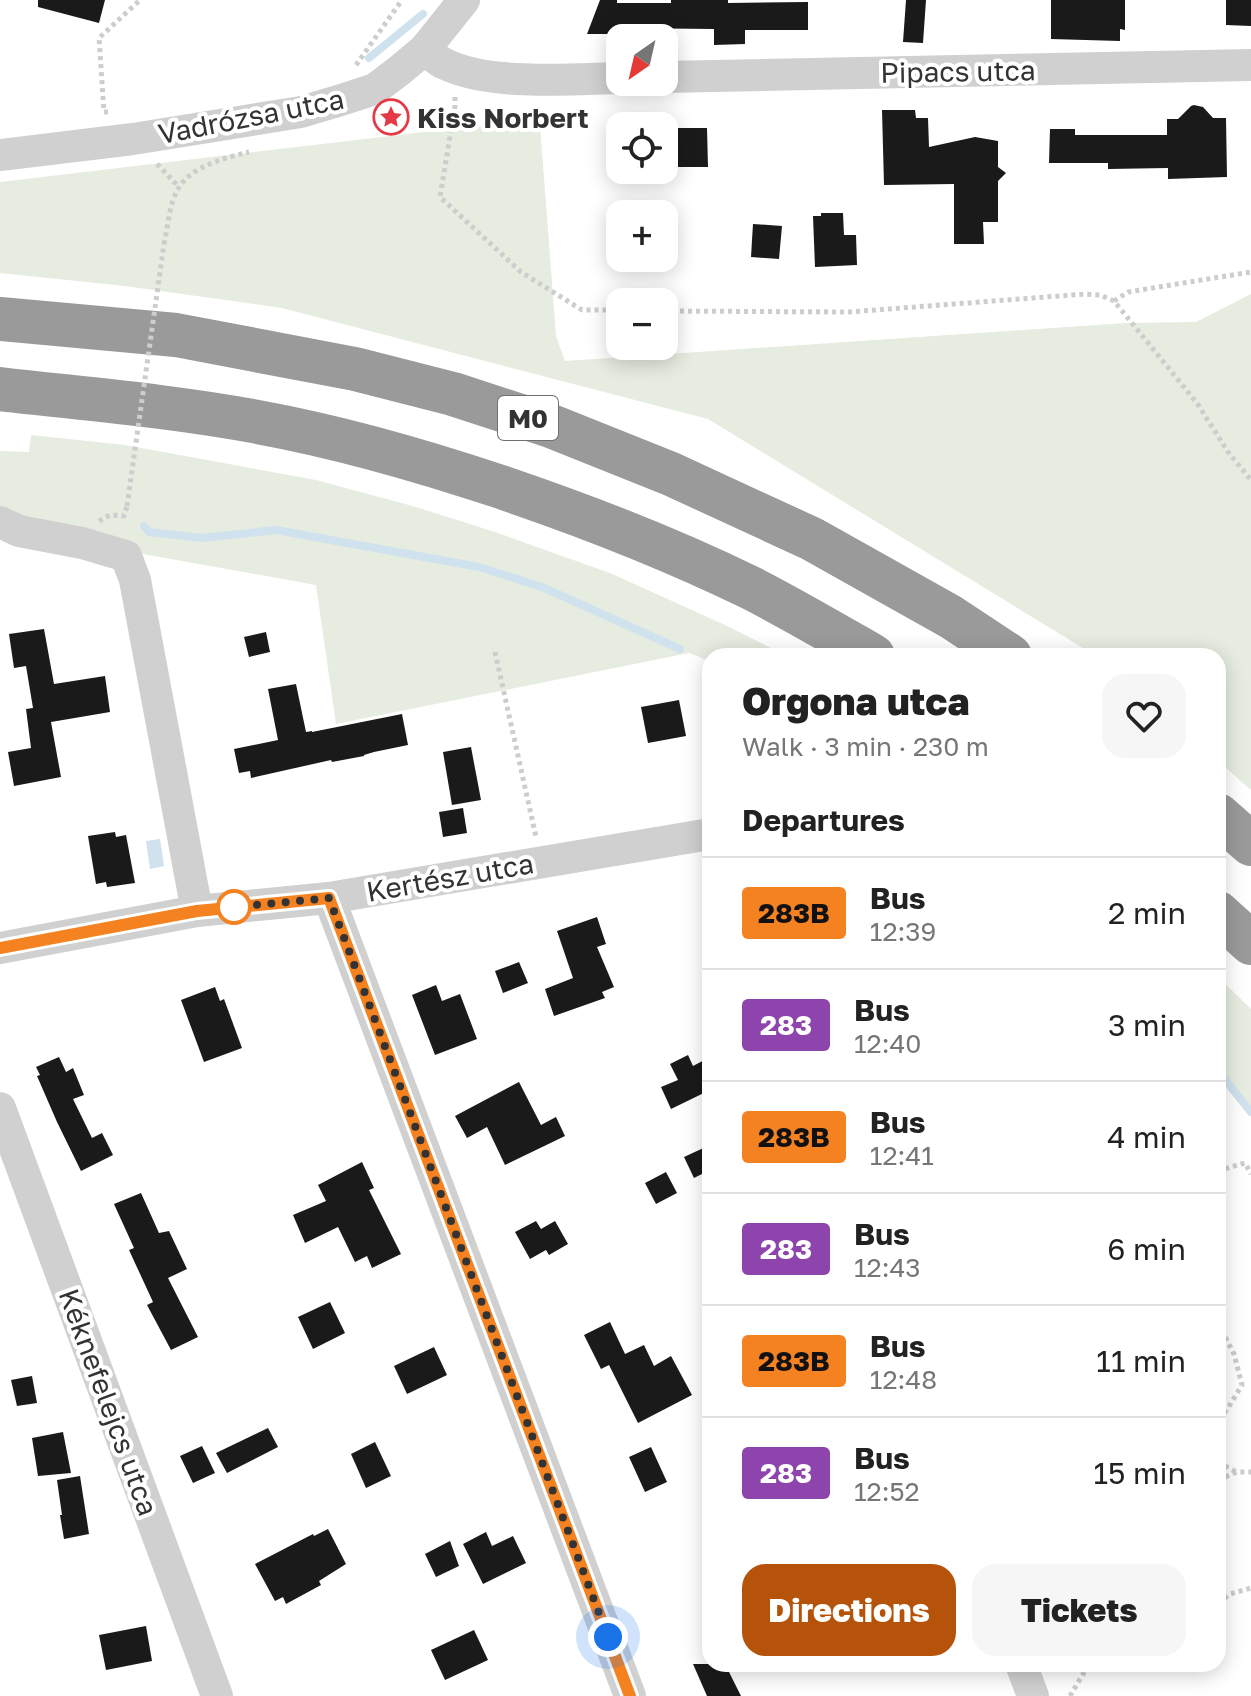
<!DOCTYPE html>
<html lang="en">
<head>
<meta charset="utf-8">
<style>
	:root { --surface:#fff; --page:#f6f6f6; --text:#222; --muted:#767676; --line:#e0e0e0; --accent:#b45309 }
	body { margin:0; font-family:"Golos Text",sans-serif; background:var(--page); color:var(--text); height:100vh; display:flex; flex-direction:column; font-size:30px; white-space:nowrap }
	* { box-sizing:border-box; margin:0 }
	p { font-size:26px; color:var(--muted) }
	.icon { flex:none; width:44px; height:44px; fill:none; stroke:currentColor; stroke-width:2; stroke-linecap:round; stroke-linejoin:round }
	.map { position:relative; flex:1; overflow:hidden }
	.drawer { position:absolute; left:702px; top:648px; width:524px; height:1024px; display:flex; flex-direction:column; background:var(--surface); border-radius:24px; box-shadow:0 4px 20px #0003 }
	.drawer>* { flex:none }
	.badge { padding:0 16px; border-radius:6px; font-size:28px; line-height:52px }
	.needle { width:52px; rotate:214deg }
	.tools { position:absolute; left:606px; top:24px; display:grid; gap:16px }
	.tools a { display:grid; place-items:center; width:72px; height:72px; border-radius:16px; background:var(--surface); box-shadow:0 4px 20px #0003; font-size:40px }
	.you { position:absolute; width:40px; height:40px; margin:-20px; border:6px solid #fff; border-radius:50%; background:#1a73e8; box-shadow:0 0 0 12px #1a73e833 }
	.map>.badge { position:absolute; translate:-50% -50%; box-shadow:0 0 0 4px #fff }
	h2 { padding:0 40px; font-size:30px; line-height:72px }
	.round { display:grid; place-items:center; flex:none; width:84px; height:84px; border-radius:24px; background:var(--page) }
	.summary { display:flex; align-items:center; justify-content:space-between; height:136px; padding:0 40px }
	h1 { font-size:38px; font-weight:800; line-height:60px }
	.primary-button { display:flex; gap:16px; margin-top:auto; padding:16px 40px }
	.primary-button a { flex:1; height:92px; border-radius:24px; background:var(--accent); color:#fff; font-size:32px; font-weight:800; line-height:92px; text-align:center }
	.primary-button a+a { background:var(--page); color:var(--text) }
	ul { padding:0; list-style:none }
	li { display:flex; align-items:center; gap:24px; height:112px; padding:0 40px; border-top:2px solid var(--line) }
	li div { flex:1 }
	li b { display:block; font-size:30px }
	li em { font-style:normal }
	li .badge { min-width:88px; font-weight:700; text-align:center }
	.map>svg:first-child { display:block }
</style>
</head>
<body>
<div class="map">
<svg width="1251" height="1696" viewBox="0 0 1251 1696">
	<rect width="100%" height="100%" fill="#fff"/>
	<g fill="#e6ecdf">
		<polygon points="540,125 556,336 565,361 1126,323 1196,322 1251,294 1251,790 1218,761 1218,656 1096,656 708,419 282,308 125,286 0,273 0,182 467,127"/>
		<polygon points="31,435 125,445 316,480 416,507 495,532 610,573 725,625 787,656 710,656 710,661 689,653 336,724 316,585 82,543 0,514 0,451 29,452"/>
		<polygon points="1218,977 1251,1009 1251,1108 1218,1079"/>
	</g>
	<polygon fill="#cfe2ee" points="160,839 164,866 150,869 146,841"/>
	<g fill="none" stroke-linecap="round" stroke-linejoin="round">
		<g stroke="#cfe2ee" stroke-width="8">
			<polyline points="369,58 423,14"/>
			<polyline points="144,526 149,532 202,538 276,530 479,567 542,587 680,649"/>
			<polyline points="707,682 710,683"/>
			<polyline points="1218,1071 1251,1112"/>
		</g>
	</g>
	<g fill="#1a1a1a">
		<polygon points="38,0 105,0 99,23 38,7"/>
		<polygon points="600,0 617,0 617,3 671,3 671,0 728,0 728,3 808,2 808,30 745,30 745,44 714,45 714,29 619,28 619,34 587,34"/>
		<polygon points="906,0 926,0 923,43 903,42"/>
		<polygon points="1051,0 1125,0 1125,30 1120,29 1120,41 1051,39"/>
		<polygon points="1226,0 1251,0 1251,26 1226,25"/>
		<polygon points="1194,105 1203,107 1213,118 1226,118 1227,177 1168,179 1168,168 1108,169 1108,163 1049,163 1050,129 1075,129 1075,135 1167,135 1167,119 1178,119 1191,106"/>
		<polygon points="882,110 915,110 916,118 928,118 929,147 975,137 998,141 998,167 1006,173 998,181 998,222 983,222 984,244 954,244 954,184 884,185"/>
		<polygon points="672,128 707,128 708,167 673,167"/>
		<polygon points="821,213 843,213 844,235 856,235 857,265 815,267 813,216 821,216"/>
		<polygon points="753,224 782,226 779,259 751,257"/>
		<polygon points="44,629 54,684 105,676 110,712 51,722 61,777 14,786 8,752 31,748 26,709 33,708 26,666 14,668 9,634"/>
		<polygon points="266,632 270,652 249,657 244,637"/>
		<polygon points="296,684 306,732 312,731 312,732 402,714 408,745 374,752 364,755 364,756 332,762 331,760 251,778 250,771 239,773 234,749 278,740 268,689"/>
		<polygon points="679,700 686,736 648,743 641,707"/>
		<polygon points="471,747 481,800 452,805 443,752"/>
		<polygon points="463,808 467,833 443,837 439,812"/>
		<polygon points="115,832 116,837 126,835 135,883 107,887 106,882 96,884 88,836"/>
		<polygon points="597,917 606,944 597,947 614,987 602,992 605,998 554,1016 545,989 573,978 557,931"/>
		<polygon points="519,962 528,983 503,993 495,971"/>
		<polygon points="436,985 442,1001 460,994 477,1039 435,1055 412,995"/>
		<polygon points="215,987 220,1001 224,999 242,1048 204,1062 181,1000"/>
		<polygon points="688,1055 693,1066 710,1057 710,1090 671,1109 661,1087 678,1080 670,1064"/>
		<polygon points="59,1057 66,1072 73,1068 84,1095 73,1099 92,1138 102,1133 113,1155 81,1171 57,1122 37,1076 40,1075 36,1067"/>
		<polygon points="519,1082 541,1125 556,1117 565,1136 505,1165 487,1127 467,1138 455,1116"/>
		<polygon points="710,1145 710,1170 694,1178 684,1157"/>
		<polygon points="362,1162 374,1188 369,1190 401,1254 372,1268 367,1256 355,1262 338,1227 305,1243 293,1215 326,1201 318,1185"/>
		<polygon points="666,1172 677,1193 656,1204 645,1183"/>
		<polygon points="141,1193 159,1233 169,1231 187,1269 168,1278 198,1337 171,1350 147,1305 153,1302 129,1250 134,1248 114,1204"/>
		<polygon points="536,1221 541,1229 555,1221 568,1244 549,1255 546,1250 530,1259 515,1232"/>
		<polygon points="330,1302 345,1333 313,1349 298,1317"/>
		<polygon points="610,1322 625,1354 644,1345 654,1366 671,1356 692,1395 638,1423 609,1365 601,1369 584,1335"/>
		<polygon points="434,1347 447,1375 407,1394 394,1366"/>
		<polygon points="32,1376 37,1403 17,1406 11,1380"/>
		<polygon points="268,1428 278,1447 227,1473 216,1453"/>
		<polygon points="63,1432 71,1473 38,1476 32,1438"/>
		<polygon points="375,1442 391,1476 366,1488 351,1454"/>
		<polygon points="202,1446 215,1473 193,1483 180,1456"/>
		<polygon points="651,1447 667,1482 645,1492 629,1457"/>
		<polygon points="80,1476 89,1534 64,1539 60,1515 62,1515 57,1480"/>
		<polygon points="328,1529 346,1564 319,1581 321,1585 286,1604 283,1597 275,1601 255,1564 313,1534 314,1536"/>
		<polygon points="486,1532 492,1546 513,1536 526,1563 483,1584 463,1544"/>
		<polygon points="450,1541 459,1566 436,1577 425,1554"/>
		<polygon points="146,1626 152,1661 106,1670 99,1635"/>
		<polygon points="474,1630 488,1660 445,1680 431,1650"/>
		<polygon points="693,1664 725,1664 741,1696 707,1696"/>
	</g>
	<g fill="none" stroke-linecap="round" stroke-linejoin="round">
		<g stroke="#cdcdcd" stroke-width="5" stroke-dasharray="4 4" stroke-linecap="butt">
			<polyline points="356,65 402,0"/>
			<polyline points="455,97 455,106 440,197 521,272 582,310 620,310"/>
			<polyline points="108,112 104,112 99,38 140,0"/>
			<polyline points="157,164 179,187"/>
			<path d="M164,244C168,227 169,204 178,189C191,166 225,158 249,152"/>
			<polyline points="1114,301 1128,292 1251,272"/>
			<polyline points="664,311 849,312 1085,294 1100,295 1114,301 1197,403 1228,452 1251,480"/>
			<polyline points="99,521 110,515 124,516 127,506"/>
			<polyline points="495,652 536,837"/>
			<polyline points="1218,1166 1224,1169 1245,1163 1251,1174"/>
			<polyline points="1218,1323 1234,1354 1242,1385 1228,1408 1218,1421"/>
			<polyline points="1218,1462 1236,1472"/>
			<polyline points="1218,1480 1237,1472 1251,1472"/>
			<polyline points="1218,1603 1230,1594 1251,1588"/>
			<polyline points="1070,1696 1089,1664"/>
		</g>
		<g stroke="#d0d0d0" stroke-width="32">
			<path d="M425,49C431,54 437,61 445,64C490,86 570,79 620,78"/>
			<polyline points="664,77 1251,65"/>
			<polyline points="0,155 133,139 301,112 341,100 375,89 400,70 425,49 464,0"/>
			<polyline points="0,522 19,531 82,543 126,556 135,580 197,911"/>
			<polyline points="329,898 630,1696"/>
			<polyline points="0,948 197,911 329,898 710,834"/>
			<polyline points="0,1108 217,1696"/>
			<polyline points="1021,1664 1033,1696"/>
		</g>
		<g stroke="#9a9a9a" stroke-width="44">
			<polyline points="0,319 176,335 355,369 453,394 551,426 671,474 812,539 951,617 1010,656"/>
			<path d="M0,389C86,399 173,406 258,422C340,437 420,460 498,486C584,515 669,548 751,588C792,609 833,633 873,656"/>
			<polyline points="1218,815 1251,844"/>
			<polyline points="1218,913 1251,943"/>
		</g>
		<polyline stroke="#cdcdcd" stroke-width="5" stroke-dasharray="4 4" stroke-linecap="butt" points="127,506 164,244"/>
	</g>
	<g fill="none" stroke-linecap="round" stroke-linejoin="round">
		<defs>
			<polyline id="line" points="0,948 197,911 329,898 630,1696"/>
		</defs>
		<use href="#line" stroke="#fff" stroke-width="18"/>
		<use href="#line" stroke="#f58220" stroke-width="12"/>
		<polyline stroke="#333" stroke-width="8" stroke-dasharray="0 14.4" points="234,907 224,908 329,898 608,1637"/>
	</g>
	<defs>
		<symbol id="sight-ring" viewBox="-11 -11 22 22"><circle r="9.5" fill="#fff" stroke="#e63946" stroke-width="1.5"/><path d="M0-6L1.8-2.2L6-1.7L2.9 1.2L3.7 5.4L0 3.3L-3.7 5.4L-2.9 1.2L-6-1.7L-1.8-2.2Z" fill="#e63946"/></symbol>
	</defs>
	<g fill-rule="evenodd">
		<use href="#sight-ring" x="371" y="97" width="40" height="40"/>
	</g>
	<circle fill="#fff" stroke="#f58220" stroke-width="4" cx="234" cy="907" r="16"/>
	<g text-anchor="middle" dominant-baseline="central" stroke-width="8" stroke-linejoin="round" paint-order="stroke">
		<rect fill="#fff" stroke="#707070" stroke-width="2" x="498" y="396" width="60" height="44" rx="6"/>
		<g font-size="26" font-weight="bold" fill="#333">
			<text x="528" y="418">M0</text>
		</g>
		<g font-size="28" fill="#333" stroke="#fff">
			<text transform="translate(958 71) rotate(-1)">Pipacs utca</text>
			<text transform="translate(251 116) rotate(-11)">Vadrózsa utca</text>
			<text transform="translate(450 877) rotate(-10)">Kertész utca</text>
			<text transform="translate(109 1402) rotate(70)">Kéknefelejcs utca</text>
		</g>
		<g font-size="28" font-weight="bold" fill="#333" stroke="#fff" text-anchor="start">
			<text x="417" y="117">Kiss Norbert</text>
		</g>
	</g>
</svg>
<div class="tools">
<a><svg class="needle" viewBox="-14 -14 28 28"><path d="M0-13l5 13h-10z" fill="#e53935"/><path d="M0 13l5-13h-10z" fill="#767676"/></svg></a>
<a><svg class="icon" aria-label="locate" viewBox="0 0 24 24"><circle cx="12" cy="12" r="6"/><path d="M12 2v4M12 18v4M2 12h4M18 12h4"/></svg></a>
<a>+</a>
<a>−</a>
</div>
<div class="you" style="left:608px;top:1637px"></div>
<section class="drawer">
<div class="summary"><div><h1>Orgona utca</h1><p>Walk · 3 min · 230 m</p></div><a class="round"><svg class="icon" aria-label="heart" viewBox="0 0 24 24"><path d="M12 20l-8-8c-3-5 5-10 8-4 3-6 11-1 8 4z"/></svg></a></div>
<h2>Departures</h2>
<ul>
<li><span class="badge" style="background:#f58220;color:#111">283B</span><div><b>Bus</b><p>12:39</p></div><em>2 min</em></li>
<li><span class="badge" style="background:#8e44ad;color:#fff">283</span><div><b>Bus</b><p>12:40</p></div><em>3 min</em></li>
<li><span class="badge" style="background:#f58220;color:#111">283B</span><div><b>Bus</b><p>12:41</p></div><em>4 min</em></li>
<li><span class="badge" style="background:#8e44ad;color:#fff">283</span><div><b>Bus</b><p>12:43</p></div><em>6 min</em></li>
<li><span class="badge" style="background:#f58220;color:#111">283B</span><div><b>Bus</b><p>12:48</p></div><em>11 min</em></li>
<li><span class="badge" style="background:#8e44ad;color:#fff">283</span><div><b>Bus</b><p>12:52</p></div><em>15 min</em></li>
</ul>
<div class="primary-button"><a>Directions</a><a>Tickets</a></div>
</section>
</div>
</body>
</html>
